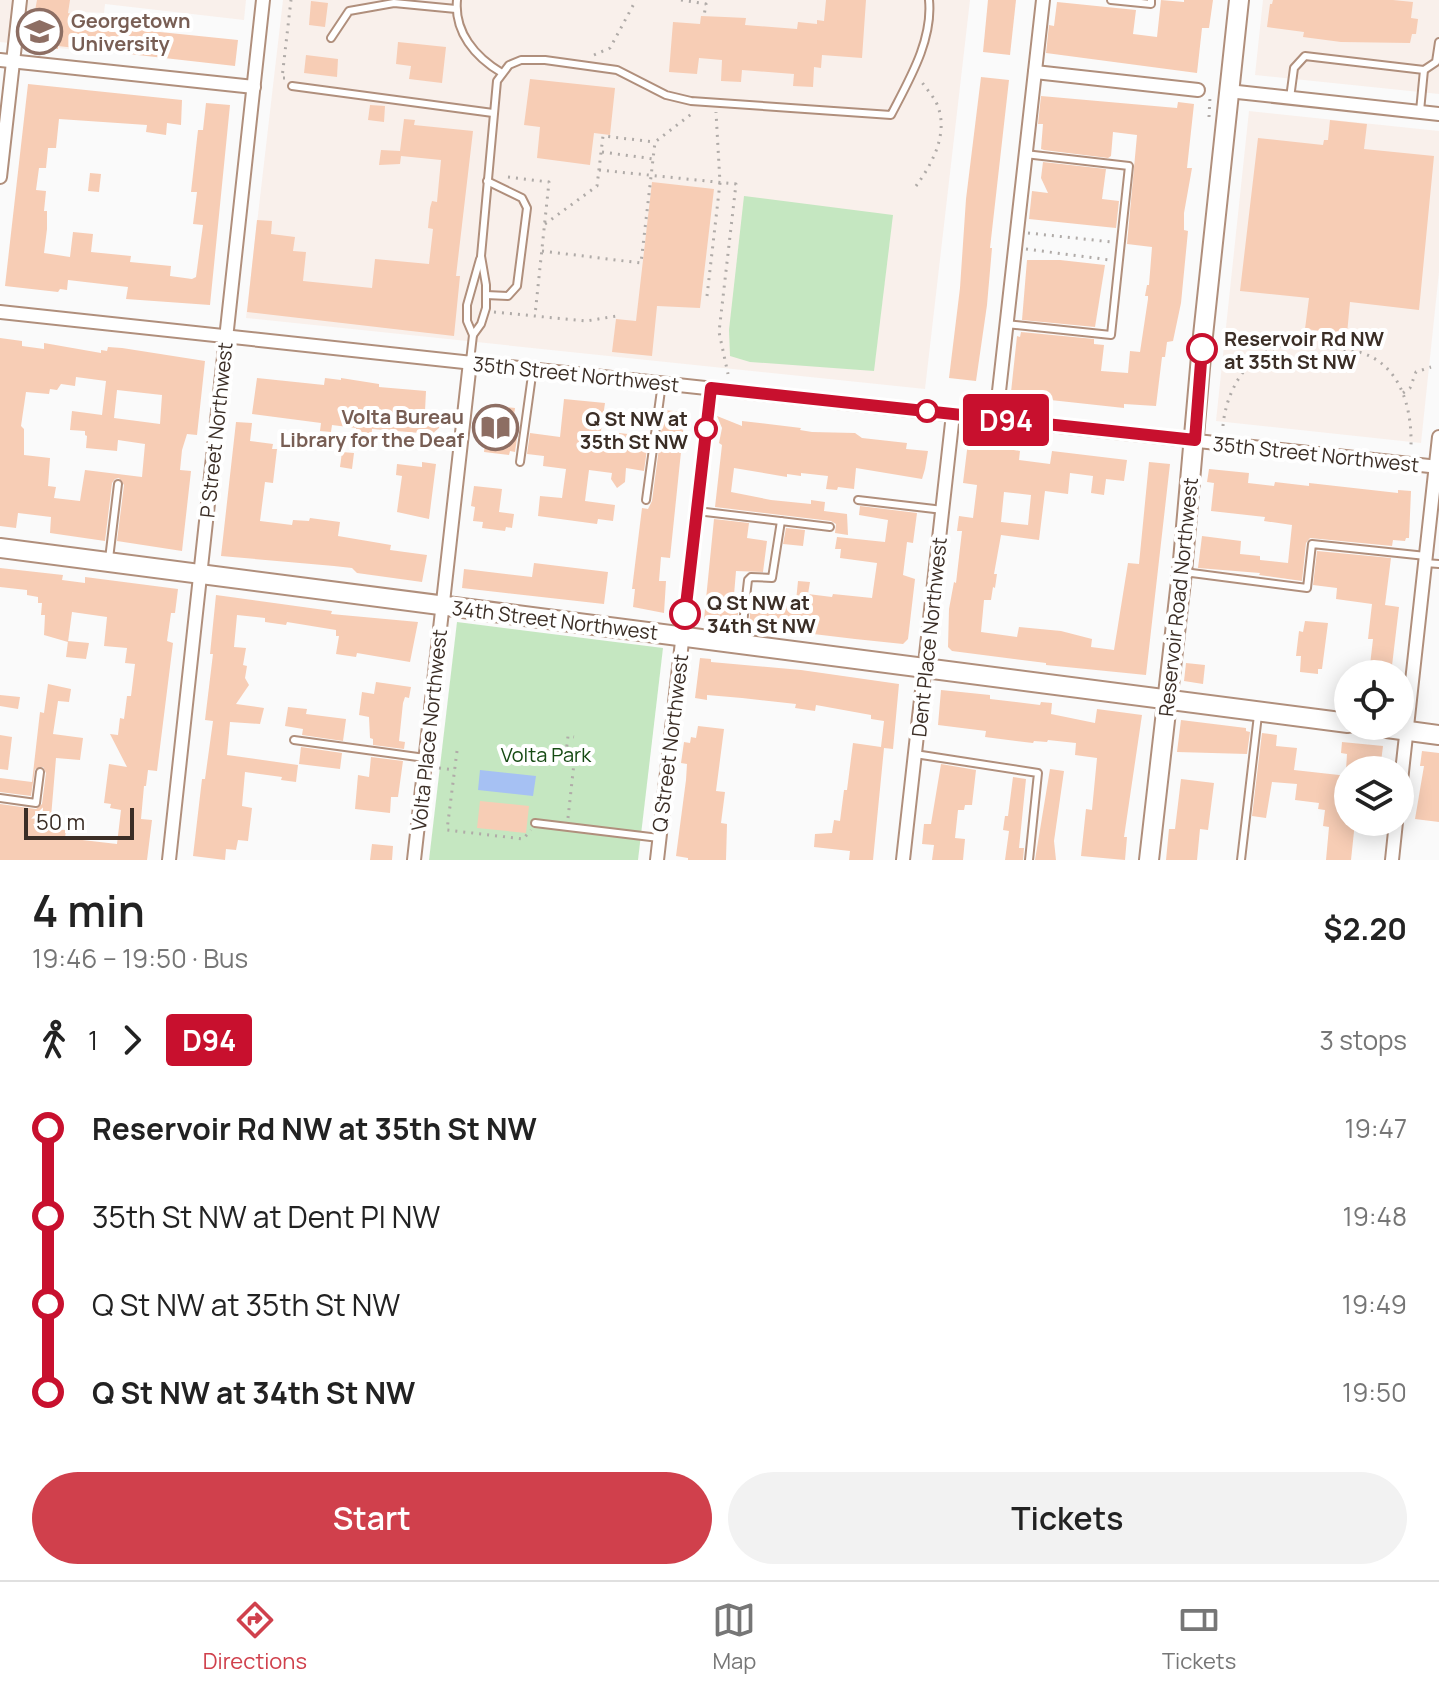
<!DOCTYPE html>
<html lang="en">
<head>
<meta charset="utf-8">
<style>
	:root { --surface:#fff; --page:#f2f2f2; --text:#222; --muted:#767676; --line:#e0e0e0; --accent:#d0404c }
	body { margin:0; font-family:Manrope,sans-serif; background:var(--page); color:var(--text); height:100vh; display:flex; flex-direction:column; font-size:30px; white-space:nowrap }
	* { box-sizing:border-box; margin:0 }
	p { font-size:26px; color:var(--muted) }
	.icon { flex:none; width:44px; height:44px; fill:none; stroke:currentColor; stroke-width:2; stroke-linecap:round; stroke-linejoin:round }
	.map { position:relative; height:860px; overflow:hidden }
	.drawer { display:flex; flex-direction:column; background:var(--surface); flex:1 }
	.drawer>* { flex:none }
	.badge { padding:0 16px; border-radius:6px; font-size:28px; line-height:52px }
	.tools { position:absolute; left:1334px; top:660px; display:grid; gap:16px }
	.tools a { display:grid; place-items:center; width:80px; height:80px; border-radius:50%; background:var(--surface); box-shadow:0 4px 20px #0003; font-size:40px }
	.scale { position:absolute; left:24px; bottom:20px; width:110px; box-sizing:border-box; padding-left:8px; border:4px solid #3b2e26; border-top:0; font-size:22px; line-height:28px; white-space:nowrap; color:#3b2e26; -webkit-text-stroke:6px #fff; paint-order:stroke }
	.map>.badge { position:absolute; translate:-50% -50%; box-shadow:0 0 0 4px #fff }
	.legs { display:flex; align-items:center; gap:12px; height:88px; padding:0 32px; font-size:26px }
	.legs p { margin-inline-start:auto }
	.summary { display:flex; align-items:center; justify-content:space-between; height:136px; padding:0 32px }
	h1 { font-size:44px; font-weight:600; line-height:60px }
	.button { display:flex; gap:16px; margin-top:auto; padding:16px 32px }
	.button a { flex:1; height:92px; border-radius:48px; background:var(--accent); color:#fff; font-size:32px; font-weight:600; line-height:92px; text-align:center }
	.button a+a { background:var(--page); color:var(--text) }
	ul { padding:0 32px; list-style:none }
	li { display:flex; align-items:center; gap:28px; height:88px; font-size:30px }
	li i { display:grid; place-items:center; width:12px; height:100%; margin:0 10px; background:currentColor }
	li i::after { content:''; width:20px; height:20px; margin:-10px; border:6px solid; border-radius:50%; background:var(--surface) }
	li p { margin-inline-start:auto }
	li:first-child i { background:linear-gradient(#0000 50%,currentColor 0) }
	li:last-child i { background:linear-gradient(currentColor 50%,#0000 0) }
	.menu { display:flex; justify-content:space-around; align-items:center; height:112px; border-top:2px solid var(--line); background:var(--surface); font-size:22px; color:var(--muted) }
	.menu a { display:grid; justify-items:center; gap:4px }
	.menu .current { color:var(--accent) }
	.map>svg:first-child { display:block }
</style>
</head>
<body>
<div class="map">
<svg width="1439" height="860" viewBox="0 0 1439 860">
	<rect width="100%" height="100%" fill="#fafafa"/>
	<g fill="#f9f0eb">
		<polygon points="0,0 246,0 244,20 105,4 104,13 82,12 77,50 0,42"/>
		<polygon points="283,0 970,0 925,389 246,318"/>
		<polygon points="1263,0 1439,0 1439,94 1255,75"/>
		<polygon points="1249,111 1439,131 1439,272 1421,443 1216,421"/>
	</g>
	<g fill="#c5e7c1">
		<polygon points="744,196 893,215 874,371 750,362 730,356 729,330"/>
		<polygon points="457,622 663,648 638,860 429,860"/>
	</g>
	<polygon fill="#a6c1f3" points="480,770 536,776 533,796 478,790"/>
	<g fill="#f7cdb5" fill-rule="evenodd">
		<polygon points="37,0 70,0 68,13 71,14 70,19 117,24 117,26 121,28 238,40 235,66 58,46 58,49 32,46 34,33 31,32"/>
		<polygon points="826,0 866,0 862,58 822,55 821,68 814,67 813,87 793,86 794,74 742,70 741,82 721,81 722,60 699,58 697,74 669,72 673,22 700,24 701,16 725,17 746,18 745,25 797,29 798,22 817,24 817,20 824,21"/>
		<polygon points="988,0 1016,0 1010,55 983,52"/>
		<polygon points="1161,0 1184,2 1184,0 1213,0 1209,28 1202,28 1197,73 1046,53 1049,25 1054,26 1057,2 1136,10 1133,34 1157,37"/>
		<polygon points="1273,0 1393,0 1413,2 1411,18 1418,19 1416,34 1412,34 1410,43 1341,42 1303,37 1304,32 1267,27 1270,4 1272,4"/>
		<polygon points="311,1 328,3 325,27 309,25"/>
		<polygon points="398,42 446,47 442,83 409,79 411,66 396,64"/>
		<polygon points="306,55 338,59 337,77 304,73"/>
		<polygon points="981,77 1009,80 990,248 992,248 987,305 976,381 949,378 960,288 966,199"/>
		<polygon points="530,79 615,88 610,135 594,133 590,165 537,158 540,127 524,125"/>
		<polygon points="28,84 182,100 181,125 167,123 166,135 146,132 147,125 59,119 56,148 48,148 46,168 39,168 36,190 46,191 44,211 47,211 47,229 44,253 70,257 73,232 93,234 91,252 131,256 130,262 171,266 170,276 192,279 196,277 203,225 193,224 197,192 191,192 198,130 203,130 206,103 230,105 210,305 126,299 128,287 68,280 67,290 60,289 58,292 5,286"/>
		<polygon points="1041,96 1177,108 1178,102 1194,104 1187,168 1192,168 1184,213 1184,230 1188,231 1181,303 1173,341 1167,342 1165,357 1162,357 1156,406 1124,404 1124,408 1032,398 1024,396 1025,393 1011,392 1017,336 1020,337 1021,332 1094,339 1094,344 1104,345 1101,371 1128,373 1130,351 1140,352 1148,299 1148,296 1145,296 1147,285 1149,285 1152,247 1127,244 1137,135 1113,132 1111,156 1108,158 1044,150 1041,149 1043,124 1038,124"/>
		<polygon points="370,105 385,106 384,122 368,120"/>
		<polygon points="404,119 415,120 414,125 473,131 456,276 460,276 454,336 247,312 257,220 272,221 271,234 295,237 293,251 306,252 303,281 372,288 375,259 429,264 433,229 428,228 430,208 432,201 437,202 441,160 401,156 400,164 379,165 381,150 400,151"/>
		<polygon points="1330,120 1367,124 1364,149 1434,156 1419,310 1350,302 1347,334 1305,329 1309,298 1240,291 1258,138 1323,145 1324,140 1328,140"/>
		<polygon points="1043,162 1106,169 1102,199 1119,201 1116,228 1029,219 1032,191 1048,193 1041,178"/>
		<polygon points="90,173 101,174 99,192 88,191"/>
		<polygon points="652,182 714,189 700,308 657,306 652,356 612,352 616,319 636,321"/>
		<polygon points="1027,260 1060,260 1105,265 1095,327 1022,320"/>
		<path d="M0,338L22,341V346L44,349V343L101,353V350L107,351L108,347L122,348L205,361L197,435L187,434L182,450L180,470L191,471L182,551L117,541L124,485L119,478L115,479L112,483L105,541L50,533L51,517L18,513L16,528L0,526ZM76,377L106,381L102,415L72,411L70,430L85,431V435L87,436L86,448L117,451L118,440L145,444L142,477L85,470L80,501L54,498L56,487L48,486L50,458L24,455V429L21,426L26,392L49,394L50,389L57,390L61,384L75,386ZM117,390L162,395L160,424L114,418Z"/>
		<polygon points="257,378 324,385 325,378 341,380 341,378 379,384 379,387 426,391 425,411 441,413 439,428 432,434 372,429 371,444 359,442 360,432 356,431 356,428 332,425 331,432 320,431 321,423 252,414"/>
		<polygon points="564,399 605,403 601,431 637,435 635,448 647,449 644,471 626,468 625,482 617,488 611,479 612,473 589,470 585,501 615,505 613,521 598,519 597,524 538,516 540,496 562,498 566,469 543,466 544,456 527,454 530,433 560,437"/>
		<polygon points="490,405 515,408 512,430 518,431 515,452 510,451 509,455 484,452"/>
		<polygon points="664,410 684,412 689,418 684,423 670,558 661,557 659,581 666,581 664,613 633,607 635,589 632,589 642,508 648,509 652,501"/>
		<polygon points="717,416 742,426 742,421 801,428 800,430 812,432 855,433 862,438 907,443 906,449 928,451 925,469 922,479 856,468 854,489 838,487 837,490 826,489 828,476 801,473 801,476 787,474 787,477 734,468 731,492 771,500 811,504 811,500 825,502 824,511 847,514 848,535 835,533 836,524 831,521 715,507 722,445 719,443 722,428"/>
		<polygon points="236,422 252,423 250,441 273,444 272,449 277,449 273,483 265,482 260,521 292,525 293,520 309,521 310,518 340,522 338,536 391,545 390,550 427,555 422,582 357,573 352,568 334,566 221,556"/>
		<path d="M968,442L1020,451L1019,460L1050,464L1052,451L1127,460L1124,481L1106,479L1104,495L1091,493L1093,476L1070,473L1068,494L1045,491L1039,540L1001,535L994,574H997L995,588L993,587L991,600H984L981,632L1017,637L1019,627L1061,631L1092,639L1091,647L1114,650L1128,563L1139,564L1149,462L1170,464L1146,675L1046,665V663L952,651L948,647L949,609L954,582L956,583L962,531H957L959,516L973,518L977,485L963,483ZM1004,492L1031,495L1028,525L1001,522Z"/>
		<polygon points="342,452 354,453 352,469 340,467"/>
		<polygon points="422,462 436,464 429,519 397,512 402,476 396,475 397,464 422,467"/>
		<polygon points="1209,469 1249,473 1248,483 1274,486 1275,482 1309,486 1309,483 1398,493 1398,490 1411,491 1409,538 1406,538 1405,541 1393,540 1392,546 1310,538 1306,543 1302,581 1259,575 1260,573 1198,568 1202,536 1241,541 1240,554 1260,556 1260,560 1288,563 1292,525 1264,521 1265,517 1211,511 1214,483 1207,482"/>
		<polygon points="474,486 502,489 499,512 514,514 512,528 506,527 505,531 482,528 483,522 473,521 475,507 471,506"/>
		<polygon points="860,506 917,513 913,543 907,542 903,575 915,579 908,639 903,644 855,639 805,633 805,624 771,620 771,626 749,623 752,597 796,601 798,581 810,582 808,594 832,597 833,594 872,598 877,563 840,558 841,549 835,549 837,537 885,542 888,520 859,515"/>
		<polygon points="714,519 749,523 747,538 767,541 763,572 736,571 734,595 740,596 737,622 704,619"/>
		<polygon points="786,528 805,530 803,546 783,544"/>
		<polygon points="1317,551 1391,558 1385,605 1399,607 1391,674 1369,674 1373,639 1368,639 1372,604 1336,599 1337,588 1313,585"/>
		<polygon points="534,563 608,572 604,604 462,588 464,569 532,577"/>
		<polygon points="0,568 63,575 62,580 85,583 85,577 178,589 175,613 171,613 167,641 173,643 157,771 148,770 146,786 144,786 141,819 152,820 147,860 0,860 0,804 36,809 42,804 46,773 43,767 35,769 31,796 0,792 0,778 32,782 40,712 44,713 48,684 71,689 69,702 58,701 53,734 83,738 80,760 56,758 50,829 66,830 65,838 117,844 121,810 110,808 111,804 104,803 109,764 127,767 110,734 118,735 120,718 124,719 127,696 131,696 135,664 125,663 127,648 104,646 107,617 72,612 68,642 44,635 45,615 41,615 42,603 38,603 38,597 27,595 27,590 0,587"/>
		<polygon points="216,595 332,611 331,614 418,622 410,662 357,653 356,657 336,654 339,636 336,636 336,630 287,622 286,625 265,622 265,618 237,615 234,647 246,648 243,665 247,666 245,678 249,685 236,704 264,708 260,724 230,722 227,755 298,765 296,782 281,780 282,777 245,772 242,806 252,808 248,841 238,840 236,850 226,849 225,860 193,856 202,779 205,779 213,721 205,720 213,654 210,654"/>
		<polygon points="1305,621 1328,623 1322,669 1318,669 1318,674 1300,672 1301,656 1296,656 1299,631 1303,632"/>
		<polygon points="68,641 89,643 86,659 66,657"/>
		<polygon points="700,658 711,659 711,662 801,670 899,684 893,749 884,748 873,860 849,860 850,851 814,847 815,834 832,833 834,820 840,821 844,790 847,790 853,743 881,747 884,721 871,719 871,715 816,705 815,711 795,708 796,704 742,698 707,695 707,700 695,698"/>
		<polygon points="1186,663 1205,665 1203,684 1184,681"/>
		<polygon points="376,682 411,687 409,698 405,697 403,703 399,741 405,742 404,749 373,745 373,739 370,738 369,717 359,715 362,692 374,694"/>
		<polygon points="941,690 990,695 990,699 1040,705 1041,702 1052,703 1051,714 1095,723 1097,709 1142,715 1124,837 1127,837 1125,860 1081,856 1086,809 1092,810 1097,758 1075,755 1076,743 1048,740 1047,742 1034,741 1033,743 985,737 986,731 938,725"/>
		<polygon points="0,695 20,697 18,709 0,706"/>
		<polygon points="288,707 307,709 306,714 346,719 343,741 302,735 303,729 285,726"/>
		<polygon points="1181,720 1246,728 1246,731 1250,732 1247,754 1177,752"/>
		<polygon points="698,726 724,729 716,791 725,792 721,823 727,824 726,860 688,860 688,858 676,856 686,780 687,764 681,763 684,742 690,743 691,737 696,738"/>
		<polygon points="1262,733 1277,735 1276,746 1297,748 1294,770 1348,776 1348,822 1355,822 1351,860 1326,860 1329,827 1323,826 1325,810 1318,809 1319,803 1295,800 1297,784 1272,782 1266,818 1252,816"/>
		<polygon points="0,735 12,737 8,770 0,769"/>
		<polygon points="1342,742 1383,746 1380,770 1346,770 1347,754 1341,753"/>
		<polygon points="301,747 342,753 340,769 299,764"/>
		<polygon points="1422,751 1439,753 1439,822 1415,819 1424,766 1420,766"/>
		<polygon points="371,757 403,761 398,797 391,797 390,813 355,809 358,775 369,777"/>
		<polygon points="941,764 976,770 972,805 965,805 964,810 958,810 955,838 965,839 963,860 932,860 934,845 922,844 924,824 931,824"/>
		<polygon points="1050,769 1064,771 1054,841 1056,860 1035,860"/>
		<polygon points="1013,777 1026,779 1019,848 1024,848 1023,860 1005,860 1009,831 1003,830 1005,816 1008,816"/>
		<polygon points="1181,779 1214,783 1208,830 1200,829 1197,860 1166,860 1169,829 1175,829"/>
		<polygon points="480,801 529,806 526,833 477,828"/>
		<polygon points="372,844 393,846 392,860 370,860"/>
	</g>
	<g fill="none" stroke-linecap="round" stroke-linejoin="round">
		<defs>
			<g id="lane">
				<path d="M457,0C454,32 475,57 502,73"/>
				<polyline points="1111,0 1151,4 1151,0"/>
				<polyline points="331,38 349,11 394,3 456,9"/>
				<polyline points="1424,70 1436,62 1439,42"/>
				<polyline points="292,86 493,113"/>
				<polyline points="1290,98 1294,68 1305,56 1424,70 1420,111"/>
				<polyline points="486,295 508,296 517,286 527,208 522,198 487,181"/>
				<polyline points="1006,324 1111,335 1129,166 1025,154"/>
				<path d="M473,335L481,324L486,308V285L481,256L497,81L509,65L521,60H545L617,70L666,95L691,101L891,115C909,80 933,40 929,0"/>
				<polyline points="470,361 473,335 467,321 467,305 480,259"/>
				<polyline points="520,462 533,368"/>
				<polyline points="646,500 662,383"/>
				<polyline points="858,500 943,510"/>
				<polyline points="697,511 830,527"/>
				<polyline points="109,559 118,484"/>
				<polyline points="1425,563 1439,564"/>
				<polyline points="1184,572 1307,588 1312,544 1426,556"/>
				<polyline points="741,641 748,580 751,577 772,578 781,521"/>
				<polyline points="294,740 425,758"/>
				<polyline points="915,754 1038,773 1029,860"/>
				<polyline points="0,798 36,803 40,772"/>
				<polyline points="535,823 659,838"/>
				<polyline points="1241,860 1258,715"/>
			</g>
			<g id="street">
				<polyline points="0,60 254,87"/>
				<polyline points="1035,72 1198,90"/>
				<polyline points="1228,91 1439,114"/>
				<polyline points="0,177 20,0"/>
				<polyline points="0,312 1439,467"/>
				<polyline points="996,418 1043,0"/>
				<polyline points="1400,790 1439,437"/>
				<polyline points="169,860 263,0"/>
				<polyline points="414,860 470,362"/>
				<polyline points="657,860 711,388"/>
				<polyline points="903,860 953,414"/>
				<polyline points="1392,860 1396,822"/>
			</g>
			<g id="secondary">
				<polyline points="0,548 1348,723"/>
				<polyline points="1372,726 1439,735"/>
				<polyline points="1149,860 1182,572 1202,345 1239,0"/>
			</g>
		</defs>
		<use href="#lane" stroke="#b08f7c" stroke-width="10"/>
		<use href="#street" stroke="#b08f7c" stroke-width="16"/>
		<use href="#secondary" stroke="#b08f7c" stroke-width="22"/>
		<g stroke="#b0aba8" stroke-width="3" stroke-dasharray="2 6" stroke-linecap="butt">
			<polyline points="681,0 706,4 704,16"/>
			<polyline points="594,55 610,48 636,0"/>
			<polyline points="285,78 282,78 291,0"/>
			<polyline points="1209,117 1210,97"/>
			<polyline points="602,152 654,159"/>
			<polyline points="599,170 736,184 719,332 728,374"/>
			<polyline points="508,177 549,182 535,315"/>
			<path d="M916,186C933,163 950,131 936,102C932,95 926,88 921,81"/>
			<polyline points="545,224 597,186 603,136 655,142"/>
			<polyline points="1028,233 1112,242"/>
			<polyline points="1026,249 1110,260"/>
			<polyline points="542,251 641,263 655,142 694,112"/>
			<polyline points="707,296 720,183 716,112"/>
			<polyline points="494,312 586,321 617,316"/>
			<polyline points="1403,393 1410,388 1416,372 1431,367"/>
			<path d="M1223,426C1226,390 1248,352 1286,345C1298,343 1311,346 1323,347C1335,349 1347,349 1359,352C1401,364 1412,408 1411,446"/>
			<polyline points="457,751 447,830 523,839 531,830"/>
			<polyline points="439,768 455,770"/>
			<polyline points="568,818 574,763 565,762 568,736 574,737"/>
		</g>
		<use href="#lane" stroke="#fff" stroke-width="6"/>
		<use href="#street" stroke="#fff" stroke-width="12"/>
		<use href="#secondary" stroke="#fff" stroke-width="18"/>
	</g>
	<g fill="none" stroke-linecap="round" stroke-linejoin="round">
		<defs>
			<polyline id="line-1" points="685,614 711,388 1195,440 1202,349"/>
		</defs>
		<use href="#line-1" stroke="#fff" stroke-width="18"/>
		<use href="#line-1" stroke="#c8102e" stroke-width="12"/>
	</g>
	<defs>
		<symbol id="university-ring" viewBox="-11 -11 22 22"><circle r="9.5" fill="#fff" stroke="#8d6e63" stroke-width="1.5"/><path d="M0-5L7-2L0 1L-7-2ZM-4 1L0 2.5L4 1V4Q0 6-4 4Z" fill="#8d6e63"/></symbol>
		<symbol id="library-ring" viewBox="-11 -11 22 22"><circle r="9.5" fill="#fff" stroke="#8d6e63" stroke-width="1.5"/><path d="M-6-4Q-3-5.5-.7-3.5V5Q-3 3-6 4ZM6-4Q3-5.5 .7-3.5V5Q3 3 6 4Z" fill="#8d6e63"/></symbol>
	</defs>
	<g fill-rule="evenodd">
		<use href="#university-ring" x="14" y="6" width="51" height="51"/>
		<use href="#library-ring" x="470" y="402" width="51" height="51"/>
	</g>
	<g fill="#fff" stroke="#c8102e" stroke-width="4">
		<circle cx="1202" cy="349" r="14"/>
		<circle cx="927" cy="411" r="10"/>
		<circle cx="706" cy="429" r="10"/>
		<circle cx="685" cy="614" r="14"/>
	</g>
	<g text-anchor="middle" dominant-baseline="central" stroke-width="8" stroke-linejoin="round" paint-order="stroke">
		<g font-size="20" font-weight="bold" fill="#785e54" stroke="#fff" text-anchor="start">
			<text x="71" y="20">Georgetown<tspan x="71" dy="23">University</tspan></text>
			<text x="464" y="416" text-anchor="end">Volta Bureau<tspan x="464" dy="23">Library for the Deaf</tspan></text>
		</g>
		<g font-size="20" font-weight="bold" fill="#3b2e26" stroke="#fff" text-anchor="start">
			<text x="1224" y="338">Reservoir Rd NW<tspan x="1224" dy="23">at 35th St NW</tspan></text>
			<text x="688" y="418" text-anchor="end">Q St NW at<tspan x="688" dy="23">35th St NW</tspan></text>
			<text x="707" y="602">Q St NW at<tspan x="707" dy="23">34th St NW</tspan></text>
		</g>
		<g font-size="20" fill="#3b2e26" stroke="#fff">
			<text transform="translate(576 374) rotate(6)">35th Street Northwest</text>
			<text transform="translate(216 430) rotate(-84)">P Street Northwest</text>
			<text transform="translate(1316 454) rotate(6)">35th Street Northwest</text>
			<text transform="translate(1178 597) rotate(-84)">Reservoir Road Northwest</text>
			<text transform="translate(555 620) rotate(7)">34th Street Northwest</text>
			<text transform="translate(929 637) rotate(-84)">Dent Place Northwest</text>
			<text transform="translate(429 730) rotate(-84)">Volta Place Northwest</text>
			<text transform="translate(670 743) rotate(-83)">Q Street Northwest</text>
		</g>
		<g font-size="20" fill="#164a13" stroke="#fff">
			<text x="546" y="754">Volta Park</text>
		</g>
	</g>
</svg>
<div class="tools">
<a><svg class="icon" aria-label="locate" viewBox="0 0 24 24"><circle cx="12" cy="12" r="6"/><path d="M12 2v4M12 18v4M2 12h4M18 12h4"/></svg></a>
<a><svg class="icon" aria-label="layers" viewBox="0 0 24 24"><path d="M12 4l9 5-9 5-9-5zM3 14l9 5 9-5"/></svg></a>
</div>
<div class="scale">50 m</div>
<b class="badge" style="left:1006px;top:420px;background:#c8102e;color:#fff">D94</b>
</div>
<section class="drawer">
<div class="summary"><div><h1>4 min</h1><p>19:46 – 19:50 · Bus</p></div><b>$2.20</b></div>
<div class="legs"><svg class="icon" aria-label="walk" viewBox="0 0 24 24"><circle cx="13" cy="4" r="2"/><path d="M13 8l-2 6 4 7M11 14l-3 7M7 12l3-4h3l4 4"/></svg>1<svg class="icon" aria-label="forward" viewBox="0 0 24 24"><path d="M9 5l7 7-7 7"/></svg><b class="badge" style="background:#c8102e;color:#fff">D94</b><p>3 stops</p></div>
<ul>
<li><i style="color:#c8102e"></i><b>Reservoir Rd NW at 35th St NW</b><p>19:47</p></li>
<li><i style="color:#c8102e"></i><span>35th St NW at Dent Pl NW</span><p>19:48</p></li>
<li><i style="color:#c8102e"></i><span>Q St NW at 35th St NW</span><p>19:49</p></li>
<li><i style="color:#c8102e"></i><b>Q St NW at 34th St NW</b><p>19:50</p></li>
</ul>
<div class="button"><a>Start</a><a>Tickets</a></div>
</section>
<nav class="menu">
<a class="current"><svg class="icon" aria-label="directions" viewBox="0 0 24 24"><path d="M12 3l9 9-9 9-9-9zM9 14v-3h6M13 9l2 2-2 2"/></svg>Directions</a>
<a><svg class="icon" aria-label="map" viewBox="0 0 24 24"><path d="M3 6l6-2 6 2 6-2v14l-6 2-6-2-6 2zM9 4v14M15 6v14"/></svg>Map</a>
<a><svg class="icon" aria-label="tickets" viewBox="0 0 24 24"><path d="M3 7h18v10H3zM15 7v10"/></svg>Tickets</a>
</nav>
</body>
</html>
